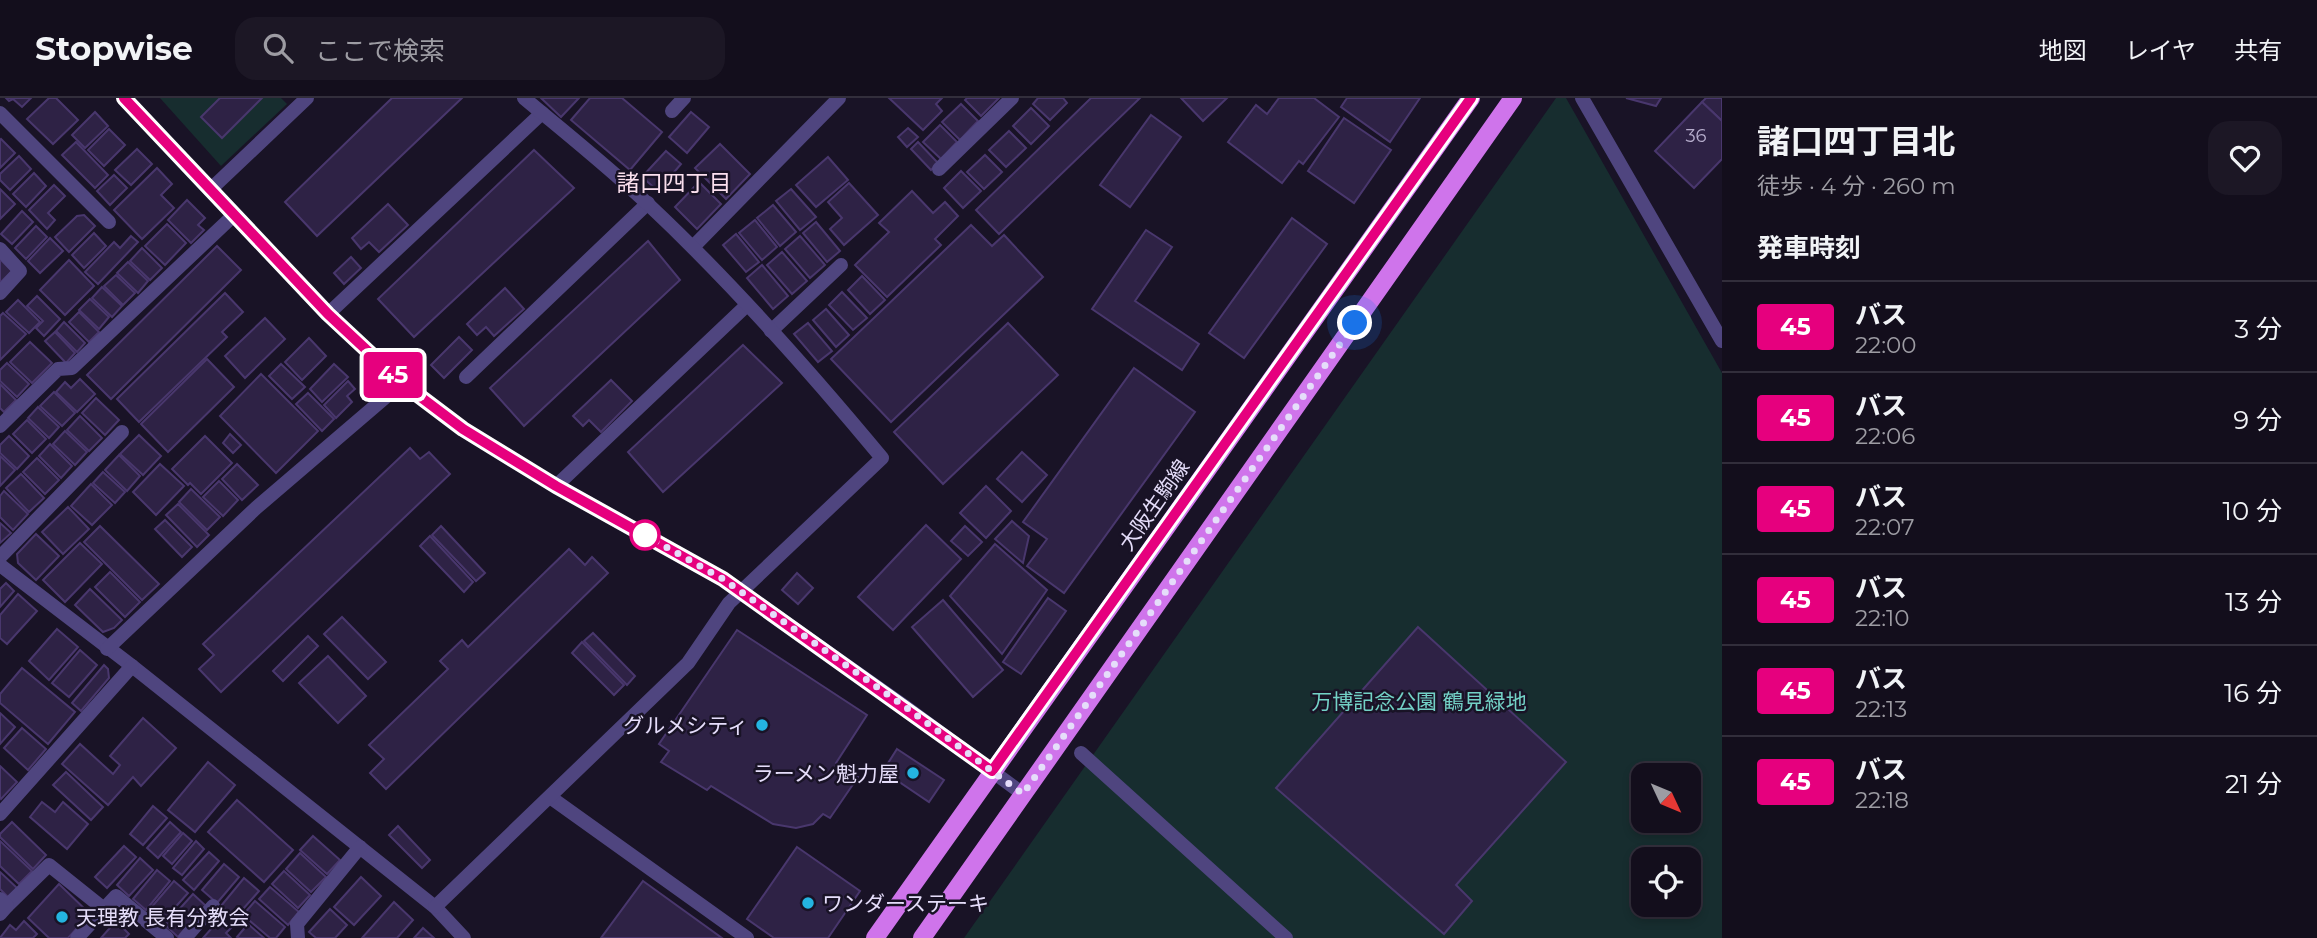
<!DOCTYPE html>
<html lang="ja">
<head>
<meta charset="utf-8">
<style>
	:root { --surface:#130e1c; --page:#1c1725; --text:#f1f3f6; --muted:#9d9ca3; --line:#322e3b }
	body { margin:0; font-family:Montserrat,"Noto Sans JP",sans-serif; background:var(--page); color:var(--text); height:100vh; display:flex; flex-direction:column; font-size:26px; white-space:nowrap }
	* { box-sizing:border-box; margin:0 }
	p { font-size:23px; color:var(--muted) }
	.icon { flex:none; width:38px; height:38px; fill:none; stroke:currentColor; stroke-width:2; stroke-linecap:round; stroke-linejoin:round }
	.map { position:relative; flex:1; overflow:hidden }
	.panel { display:flex; flex-direction:column; background:var(--surface); width:595px }
	.panel>* { flex:none }
	.badge { padding:0 14px; border-radius:5px; font-size:24px; line-height:46px }
	.needle { width:46px; rotate:134deg }
	.fabs { position:absolute; left:1631px; top:665px; display:grid; gap:14px }
	.fabs a { display:grid; place-items:center; width:70px; height:70px; border-radius:14px; background:var(--surface); box-shadow:0 4px 10px #0003,0 0 0 2px var(--line); font-size:35px }
	.you { position:absolute; width:35px; height:35px; margin:-18px; border:5px solid #fff; border-radius:50%; background:#1a73e8; box-shadow:0 0 0 10px #1a73e833 }
	.map>.badge { position:absolute; translate:-50% -50%; box-shadow:0 0 0 4px #fff }
	h2 { padding:0 35px; font-size:26px; line-height:63px }
	.round { display:grid; place-items:center; flex:none; width:74px; height:74px; border-radius:21px; background:var(--page) }
	.headline { display:flex; align-items:center; justify-content:space-between; height:119px; padding:0 35px }
	h1 { font-size:33px; font-weight:700; line-height:52px }
	ul { padding:0; list-style:none }
	li { display:flex; align-items:center; gap:21px; height:91px; padding:0 35px; border-top:2px solid var(--line) }
	li div { flex:1 }
	li b { display:block; font-size:26px }
	li em { font-style:normal }
	li .badge { min-width:77px; font-weight:700; text-align:center }
	header { display:flex; align-items:center; gap:42px; box-sizing:border-box; height:98px; padding:0 35px; background:var(--surface); border-bottom:2px solid var(--line) }
	header strong { font-size:33px }
	nav { display:flex; gap:38px; margin-inline-start:auto; font-size:24px }
	.search { width:490px; height:63px; background:var(--page); display:flex; align-items:center; gap:18px; box-sizing:border-box; padding:0 24px; border-radius:21px; color:var(--muted); font-size:26px }
	main { display:flex; flex:1; min-height:0 }
	.map>svg:first-child { display:block }
</style>
</head>
<body>
<header>
<strong>Stopwise</strong>
<div class="search"><svg class="icon" aria-label="search" viewBox="0 0 24 24"><circle cx="10" cy="10" r="6"/><path d="M15 15l6 6"/></svg>ここで検索</div>
<nav><a>地図</a><a>レイヤ</a><a>共有</a></nav>
</header>
<main>
<div class="map">
<svg width="1722" height="840" viewBox="0 0 1722 840">
	<rect width="100%" height="100%" fill="#191326"/>
	<g fill="#172d2f" fill-rule="evenodd">
		<polygon points="160,0 281,0 287,6 221,68"/>
		<path d="M1556,0H1566L1722,275V840H964ZM1643,677H1689V723H1643ZM1643,761H1689V807H1643Z"/>
	</g>
	<g fill="#2e2245" stroke="#49376d" stroke-width="2">
		<polygon points="6,0 31,0 22,9 13,1 9,3"/>
		<polygon points="49,0 56,0 78,22 53,46 27,21"/>
		<polygon points="220,0 262,0 222,40 201,19"/>
		<polygon points="392,0 462,0 317,138 285,104"/>
		<polygon points="541,0 579,0 561,19"/>
		<polygon points="590,0 622,0 662,34 630,72 571,22"/>
		<polygon points="889,0 942,0 936,6 942,13 923,32"/>
		<polygon points="967,0 999,0 981,18 965,2"/>
		<polygon points="1038,0 1063,0 1067,5 1050,22 1033,6"/>
		<polygon points="1091,0 1140,0 999,136 976,112"/>
		<polygon points="1181,0 1227,0 1203,23"/>
		<polygon points="1279,0 1314,0 1339,19 1303,66 1299,63 1282,85 1228,44 1256,7 1267,16"/>
		<polygon points="1347,0 1420,0 1390,44 1341,9"/>
		<polygon points="1626,0 1661,0 1656,8"/>
		<polygon points="1706,0 1722,0 1722,23 1702,4"/>
		<polygon points="1702,4 1722,23 1722,61 1694,90 1655,53"/>
		<polygon points="961,6 978,23 960,42 942,24"/>
		<polygon points="1031,10 1049,28 1031,46 1013,28"/>
		<polygon points="95,14 108,28 85,50 72,37"/>
		<polygon points="691,14 709,29 687,55 669,39"/>
		<polygon points="1151,17 1181,39 1130,109 1100,87"/>
		<polygon points="1344,20 1391,52 1354,105 1308,73"/>
		<polygon points="940,27 957,44 941,61 923,44"/>
		<polygon points="908,30 918,39 907,49 898,39"/>
		<polygon points="109,31 125,47 104,68 88,52"/>
		<polygon points="1009,33 1026,50 1006,69 989,52"/>
		<polygon points="1,41 15,55 0,70 0,42"/>
		<polygon points="76,44 108,77 95,90 62,57"/>
		<polygon points="918,44 938,65 931,72 911,51"/>
		<polygon points="720,46 750,76 726,101 695,70"/>
		<polygon points="137,51 152,66 131,87 115,72"/>
		<polygon points="534,52 574,90 414,239 378,201"/>
		<polygon points="666,53 681,66 658,93 642,79"/>
		<polygon points="985,57 1002,74 984,91 967,74"/>
		<polygon points="19,58 31,71 10,92 0,82 0,76"/>
		<polygon points="828,59 848,82 816,109 796,87"/>
		<polygon points="157,70 172,86 161,97 174,110 142,141 114,112"/>
		<polygon points="961,73 981,93 963,110 944,90"/>
		<polygon points="34,75 46,88 26,109 13,96"/>
		<polygon points="114,77 127,90 110,107 97,93"/>
		<polygon points="699,84 721,106 697,131 675,109"/>
		<polygon points="849,85 878,117 844,147 830,131 842,120 828,104"/>
		<polygon points="54,87 65,98 48,115 55,122 47,131 29,112"/>
		<polygon points="0,91 15,106 0,121"/>
		<polygon points="791,91 816,119 800,132 776,103"/>
		<polygon points="912,93 933,115 945,104 958,118 935,141 941,147 887,199 855,167 889,134 879,125"/>
		<polygon points="187,102 205,120 198,127 204,132 191,145 168,122"/>
		<polygon points="388,106 408,127 379,154 369,144 361,151 352,140"/>
		<polygon points="773,107 796,134 780,148 757,120"/>
		<polygon points="22,113 33,124 12,146 1,136"/>
		<polygon points="84,117 95,128 69,154 55,139 77,118"/>
		<polygon points="1292,120 1327,146 1244,260 1209,235"/>
		<polygon points="755,122 777,149 762,162 739,135"/>
		<polygon points="816,124 840,153 827,164 803,135"/>
		<polygon points="167,126 186,145 165,167 145,148"/>
		<polygon points="971,127 992,148 1004,137 1043,179 891,324 831,261"/>
		<polygon points="36,128 47,139 26,161 15,150"/>
		<polygon points="1146,132 1172,149 1135,203 1199,246 1182,272 1092,211"/>
		<polygon points="94,135 106,148 84,170 72,157"/>
		<polygon points="736,136 759,164 746,174 723,147"/>
		<polygon points="131,138 138,144 98,186 85,174 114,144 120,150"/>
		<polygon points="800,138 825,167 810,180 785,151"/>
		<polygon points="50,140 63,153 40,175 28,163"/>
		<polygon points="648,143 680,182 524,328 490,290"/>
		<polygon points="217,148 241,172 111,301 87,277"/>
		<polygon points="142,150 162,170 150,182 130,163"/>
		<polygon points="782,154 807,183 792,196 767,167"/>
		<polygon points="351,159 361,170 344,186 334,175"/>
		<polygon points="0,161 12,173 0,185"/>
		<polygon points="69,162 94,188 65,217 40,192"/>
		<polygon points="128,164 148,183 138,195 117,175"/>
		<polygon points="762,167 788,198 773,211 747,180"/>
		<polygon points="116,177 135,195 123,207 104,188"/>
		<polygon points="862,178 885,202 870,216 848,192"/>
		<polygon points="102,189 122,208 112,219 92,200"/>
		<polygon points="505,190 524,211 494,238 486,229 477,237 467,226"/>
		<polygon points="842,194 867,220 853,232 829,207"/>
		<polygon points="225,195 243,214 222,234 227,239 139,324 117,301"/>
		<polygon points="37,198 60,221 44,238 36,230 43,223 27,208"/>
		<polygon points="90,201 109,219 99,231 79,212"/>
		<polygon points="18,202 40,224 29,235 6,214"/>
		<polygon points="826,211 849,237 836,249 813,222"/>
		<polygon points="79,214 99,234 89,244 69,224"/>
		<polygon points="3,215 26,236 0,262 0,218"/>
		<polygon points="265,220 285,241 245,280 225,258"/>
		<polygon points="64,224 85,245 77,254 56,233"/>
		<polygon points="808,225 832,253 818,264 794,236"/>
		<polygon points="1008,225 1058,277 943,386 894,334"/>
		<polygon points="55,234 75,255 66,265 45,243"/>
		<polygon points="459,239 472,252 444,280 431,267"/>
		<polygon points="309,240 326,258 302,282 285,264"/>
		<polygon points="30,244 52,265 32,285 10,264"/>
		<polygon points="743,247 782,285 663,394 628,354"/>
		<polygon points="207,261 234,289 168,354 141,326"/>
		<polygon points="7,265 29,286 17,299 0,283 0,272"/>
		<polygon points="281,266 305,289 292,301 269,278"/>
		<polygon points="334,266 348,279 322,304 310,291"/>
		<polygon points="1134,270 1195,314 1064,495 1027,468 1047,441 1023,424"/>
		<polygon points="261,276 318,333 276,375 220,318"/>
		<polygon points="80,281 95,296 77,314 56,294 65,284 71,290"/>
		<polygon points="611,282 632,303 601,334 589,322 583,328 573,318"/>
		<polygon points="348,283 355,291 347,298 352,304 336,320 324,307"/>
		<polygon points="0,286 16,302 4,314 0,310"/>
		<polygon points="54,294 75,315 62,328 40,308"/>
		<polygon points="308,295 334,321 322,333 296,306"/>
		<polygon points="96,300 119,322 105,337 82,315"/>
		<polygon points="38,309 59,329 49,340 28,320"/>
		<polygon points="80,318 102,340 89,353 67,332"/>
		<polygon points="27,322 46,341 32,355 13,336"/>
		<polygon points="65,333 87,354 75,367 53,346"/>
		<polygon points="230,336 241,347 233,355 223,345"/>
		<polygon points="139,337 161,358 143,377 120,356"/>
		<polygon points="9,338 29,358 17,371 0,355 0,347"/>
		<polygon points="205,338 232,365 201,396 190,385 188,387 172,371"/>
		<polygon points="50,346 72,368 61,380 39,358"/>
		<polygon points="410,350 420,361 429,354 450,376 221,594 199,571 214,557 203,546"/>
		<polygon points="1022,354 1047,377 1022,404 997,381"/>
		<polygon points="119,357 140,378 127,393 105,372"/>
		<polygon points="0,358 15,372 0,388"/>
		<polygon points="37,360 59,382 45,396 23,374"/>
		<polygon points="160,366 184,388 156,417 133,394"/>
		<polygon points="237,366 258,387 242,402 222,381"/>
		<polygon points="103,374 125,394 115,405 93,385"/>
		<polygon points="21,376 44,400 29,414 6,390"/>
		<polygon points="219,383 238,402 223,418 203,399"/>
		<polygon points="91,386 112,407 92,427 71,408"/>
		<polygon points="986,388 1011,413 986,440 960,415"/>
		<polygon points="191,391 220,419 207,432 179,404"/>
		<polygon points="4,393 28,416 13,432 0,419 0,398"/>
		<polygon points="178,406 209,437 197,449 166,417"/>
		<polygon points="68,409 89,431 63,456 42,434"/>
		<polygon points="165,422 192,449 182,459 155,431"/>
		<polygon points="1012,423 1029,438 1023,465 995,441"/>
		<polygon points="0,425 11,435 0,445"/>
		<polygon points="926,427 961,461 893,532 858,499"/>
		<polygon points="100,428 159,486 142,502 84,444"/>
		<polygon points="441,428 485,475 476,483 432,437"/>
		<polygon points="965,428 982,444 968,458 951,443"/>
		<polygon points="36,436 59,458 36,482 18,465 17,456"/>
		<polygon points="430,438 473,484 464,494 420,448"/>
		<polygon points="80,445 102,466 65,504 43,482"/>
		<polygon points="995,446 1047,492 1002,556 950,498"/>
		<polygon points="569,451 585,467 592,459 608,475 386,691 370,675 384,661 369,647 448,571 440,563 462,542 468,549"/>
		<polygon points="110,474 140,504 125,519 95,489"/>
		<polygon points="797,475 813,490 798,506 782,492"/>
		<polygon points="6,485 14,493 0,509 0,491"/>
		<polygon points="90,491 122,522 114,530 103,534 75,507"/>
		<polygon points="18,496 37,513 7,546 0,540 0,517"/>
		<polygon points="1048,500 1066,513 1021,576 1003,564"/>
		<polygon points="943,502 1003,572 973,599 912,529"/>
		<polygon points="342,519 386,564 368,581 324,536"/>
		<polygon points="1418,529 1566,664 1456,787 1472,803 1444,836 1276,690"/>
		<polygon points="57,531 78,549 49,582 29,563"/>
		<polygon points="737,532 867,617 836,665 858,679 830,720 823,716 813,726 796,730 773,726 711,688 707,692 661,664 669,653 659,646"/>
		<polygon points="593,535 635,578 627,587 584,543"/>
		<polygon points="308,538 318,548 283,583 273,573"/>
		<polygon points="582,544 624,587 614,597 572,555"/>
		<polygon points="80,552 97,567 69,599 52,585"/>
		<polygon points="328,558 366,598 338,625 299,585"/>
		<polygon points="104,567 108,571 109,580 81,613 72,605"/>
		<polygon points="22,570 75,614 48,646 0,605 0,596"/>
		<polygon points="0,615 15,629 0,646"/>
		<polygon points="143,620 176,650 141,688 133,679 108,707 62,666 80,646 113,676 120,667 110,658"/>
		<polygon points="22,630 46,651 28,672 4,650"/>
		<polygon points="897,651 944,682 929,704 883,673"/>
		<polygon points="208,664 235,687 195,734 168,712"/>
		<polygon points="0,668 17,684 1,701 0,699"/>
		<polygon points="66,674 103,709 91,722 53,687"/>
		<polygon points="237,702 293,752 264,784 208,734"/>
		<polygon points="42,704 55,714 63,704 88,726 67,751 30,719"/>
		<polygon points="153,708 167,720 143,747 130,736"/>
		<polygon points="12,724 46,757 33,771 0,739 0,736"/>
		<polygon points="170,724 181,734 158,760 147,750"/>
		<polygon points="398,728 430,762 422,770 389,737"/>
		<polygon points="183,735 192,743 172,766 163,758"/>
		<polygon points="313,738 340,762 327,776 300,752"/>
		<polygon points="0,743 32,773 19,786 0,768"/>
		<polygon points="196,743 204,751 182,777 173,770"/>
		<polygon points="124,748 136,759 107,790 95,779"/>
		<polygon points="797,749 860,793 828,840 774,840 747,821"/>
		<polygon points="209,754 219,763 194,792 183,782"/>
		<polygon points="300,755 326,779 311,794 286,771"/>
		<polygon points="140,760 153,772 129,798 117,787"/>
		<polygon points="224,766 239,779 217,805 202,792"/>
		<polygon points="157,772 170,783 146,812 133,801"/>
		<polygon points="284,773 310,797 298,810 272,786"/>
		<polygon points="0,774 17,790 8,799 0,791"/>
		<polygon points="361,779 381,798 354,827 334,809"/>
		<polygon points="244,780 259,793 235,820 221,808"/>
		<polygon points="174,783 188,795 162,824 149,812"/>
		<polygon points="643,783 722,840 601,840"/>
		<polygon points="59,786 90,816 68,840 49,840 28,820"/>
		<polygon points="270,789 299,814 288,827 259,801"/>
		<polygon points="193,796 206,808 178,839 165,827"/>
		<polygon points="255,803 285,829 276,840 270,840 243,817"/>
		<polygon points="394,804 413,822 397,840 362,840"/>
		<polygon points="330,811 347,827 335,840 316,840 309,834"/>
		<polygon points="220,821 231,830 226,835 231,840 203,840"/>
		<polygon points="24,823 37,836 33,840 0,840 10,827 16,832"/>
		<polygon points="116,823 129,836 125,840 101,840"/>
		<polygon points="248,826 264,840 239,840 237,839"/>
		<polygon points="423,830 434,840 414,840"/>
	</g>
	<g fill="none" stroke-linecap="round" stroke-linejoin="round">
		<g stroke="#4f457f" stroke-width="14">
			<polyline points="0,15 109,124"/>
			<polyline points="0,151 20,173 0,195"/>
			<polyline points="328,216 542,15"/>
			<polyline points="771,233 841,167"/>
			<polyline points="466,279 648,105"/>
			<polyline points="556,388 747,207"/>
			<polyline points="0,459 122,334"/>
			<polyline points="7,808 49,767 104,811"/>
			<polyline points="185,840 213,808"/>
		</g>
		<g stroke="#4f457f" stroke-width="14">
			<polyline points="124,0 328,216 402,285 463,331 556,388 723,481 904,608 1023,696"/>
			<polyline points="1582,0 1722,243"/>
			<polyline points="672,13 684,0"/>
			<polyline points="939,71 1012,0"/>
			<polyline points="210,92 307,0"/>
			<polyline points="693,149 839,0"/>
			<polyline points="0,328 58,271 72,270 234,117"/>
			<polyline points="0,467 132,568 435,809 464,840"/>
			<polyline points="107,551 256,410 402,285"/>
			<polyline points="1081,655 1286,840"/>
			<polyline points="550,699 747,840"/>
			<polyline points="0,716 132,568"/>
			<polyline points="0,801 7,808 0,816"/>
			<path d="M435,809L688,565L729,505L882,360C809,272 733,186 650,108C610,70 566,35 524,0"/>
			<polyline points="77,840 116,798 167,840"/>
			<polyline points="298,840 297,826 360,749"/>
		</g>
		<g stroke="#cf74eb" stroke-width="18">
			<polyline points="875,840 1471,0"/>
			<polyline points="922,840 1513,0"/>
		</g>
	</g>
	<g fill="none" stroke-linecap="round" stroke-linejoin="round">
		<defs>
			<polyline id="line" points="124,0 328,216 402,285 463,331 556,388 723,481 992,673 1471,0"/>
		</defs>
		<use href="#line" stroke="#fff" stroke-width="16"/>
		<use href="#line" stroke="#e6007e" stroke-width="10"/>
		<polyline stroke="#e5ddfa" stroke-width="7" stroke-dasharray="0 12.6" points="645,437 723,481 904,608 1023,696 1355,225"/>
	</g>
	<circle fill="#fff" stroke="#e6007e" stroke-width="3.5" cx="645" cy="437" r="14"/>
	<g fill="#24b4e0" stroke="#191326" stroke-width="2.5">
		<circle cx="762" cy="627" r="7"/>
		<circle cx="913" cy="675" r="7"/>
		<circle cx="808" cy="805" r="7"/>
		<circle cx="62" cy="819" r="7"/>
	</g>
	<g text-anchor="middle" dominant-baseline="central" stroke-width="5" stroke-linejoin="round" paint-order="stroke">
		<g font-size="18" fill="#b7aecd">
			<text x="1696" y="38">36</text>
		</g>
		<g font-size="21" fill="#e5ddfa" stroke="#191326">
			<text transform="translate(1154 407) rotate(-55)">大阪生駒線</text>
		</g>
		<g font-size="21" fill="#73d1c6" stroke="#191326">
			<text x="1419" y="603">万博記念公園 鶴見緑地</text>
		</g>
		<g font-size="21" fill="#e5ddfa" stroke="#191326" text-anchor="end">
			<text x="748" y="627">グルメシティ</text>
			<text x="899" y="675">ラーメン魁力屋</text>
			<text x="822" y="805" text-anchor="start">ワンダーステーキ</text>
			<text x="76" y="819" text-anchor="start">天理教 長有分教会</text>
		</g>
		<g font-size="23" fill="#fadfed" stroke="#191326">
			<text x="674" y="85">諸口四丁目</text>
		</g>
	</g>
</svg>
<div class="fabs">
<a><svg class="needle" viewBox="-14 -14 28 28"><path d="M0-13l5 13h-10z" fill="#e53935"/><path d="M0 13l5-13h-10z" fill="#9d9ca3"/></svg></a>
<a><svg class="icon" aria-label="locate" viewBox="0 0 24 24"><circle cx="12" cy="12" r="6"/><path d="M12 2v4M12 18v4M2 12h4M18 12h4"/></svg></a>
</div>
<div class="you" style="left:1355px;top:225px"></div>
<b class="badge" style="left:393px;top:277px;background:#e6007e;color:#fff">45</b>
</div>
<section class="panel">
<div class="headline"><div><h1>諸口四丁目北</h1><p>徒歩 · 4 分 · 260 m</p></div><a class="round"><svg class="icon" aria-label="heart" viewBox="0 0 24 24"><path d="M12 20l-8-8c-3-5 5-10 8-4 3-6 11-1 8 4z"/></svg></a></div>
<h2>発車時刻</h2>
<ul>
<li><span class="badge" style="background:#e6007e;color:#fff">45</span><div><b>バス</b><p>22:00</p></div><em>3 分</em></li>
<li><span class="badge" style="background:#e6007e;color:#fff">45</span><div><b>バス</b><p>22:06</p></div><em>9 分</em></li>
<li><span class="badge" style="background:#e6007e;color:#fff">45</span><div><b>バス</b><p>22:07</p></div><em>10 分</em></li>
<li><span class="badge" style="background:#e6007e;color:#fff">45</span><div><b>バス</b><p>22:10</p></div><em>13 分</em></li>
<li><span class="badge" style="background:#e6007e;color:#fff">45</span><div><b>バス</b><p>22:13</p></div><em>16 分</em></li>
<li><span class="badge" style="background:#e6007e;color:#fff">45</span><div><b>バス</b><p>22:18</p></div><em>21 分</em></li>
</ul>
</section>
</main>
</body>
</html>
